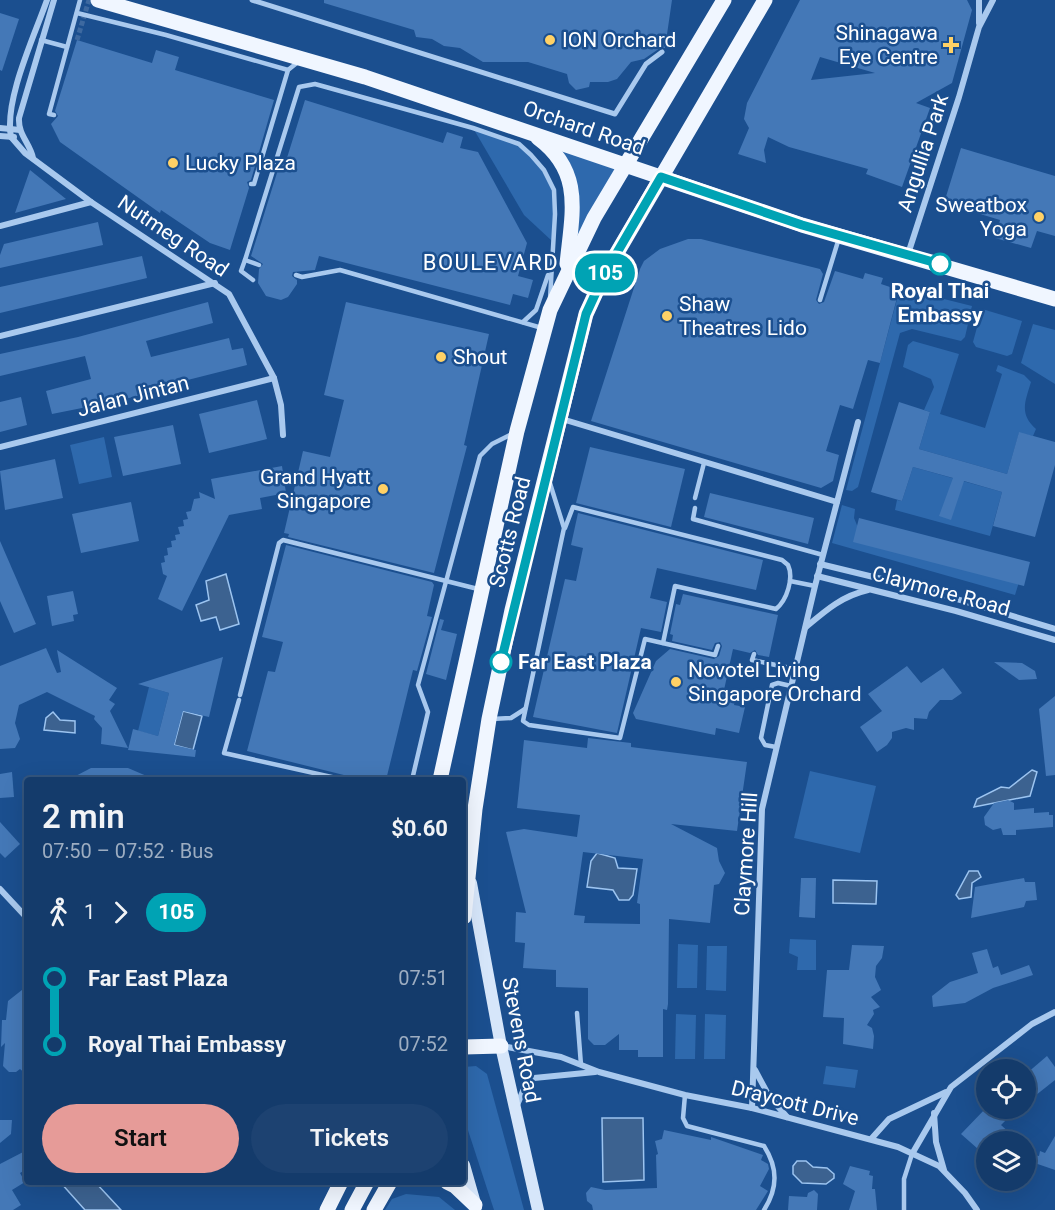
<!DOCTYPE html>
<html lang="en">
<head>
<meta charset="utf-8">
<style>
	:root { --surface:#143b6b; --page:#1d4271; --text:#f1f3f6; --muted:#9dadc1; --line:#33557e; --accent:#e69b98 }
	body { margin:0; font-family:Roboto,sans-serif; background:var(--page); color:var(--text); height:100vh; display:flex; flex-direction:column; font-size:22px; white-space:nowrap }
	* { box-sizing:border-box; margin:0 }
	p { font-size:20px; color:var(--muted) }
	.icon { flex:none; width:33px; height:33px; fill:none; stroke:currentColor; stroke-width:2; stroke-linecap:round; stroke-linejoin:round }
	.map { position:relative; flex:1; overflow:hidden }
	.side { position:absolute; left:24px; top:777px; width:442px; height:408px; display:flex; flex-direction:column; background:var(--surface); border-radius:6px; box-shadow:0 6px 24px #0002,0 0 0 2px var(--line) }
	.side>* { flex:none }
	.badge { padding:0 12px; border-radius:20px; font-size:21px; line-height:39px }
	.buttons { position:absolute; left:976px; top:1059px; display:grid; gap:12px }
	.buttons a { display:grid; place-items:center; width:60px; height:60px; border-radius:50%; background:var(--surface); box-shadow:0 6px 24px #0002,0 0 0 2px var(--line); font-size:30px }
	.map>.badge { position:absolute; translate:-50% -50%; box-shadow:0 0 0 3px #fff }
	.legs { display:flex; align-items:center; gap:9px; height:66px; padding:0 18px; font-size:20px }
	.legs p { margin-inline-start:auto }
	.summary { display:flex; align-items:center; justify-content:space-between; height:102px; padding:0 18px }
	h1 { font-size:33px; font-weight:600; line-height:45px }
	.button { display:flex; gap:12px; margin-top:auto; padding:12px 18px }
	.button a { flex:1; height:69px; border-radius:36px; background:var(--accent); color:#111; font-size:24px; font-weight:600; line-height:69px; text-align:center }
	.button a+a { background:var(--page); color:var(--text) }
	ul { padding:0 18px; list-style:none }
	li { display:flex; align-items:center; gap:21px; height:66px; font-size:22px }
	li i { display:grid; place-items:center; width:9px; height:100%; margin:0 8px; background:currentColor }
	li i::after { content:''; width:15px; height:15px; margin:-8px; border:4px solid; border-radius:50%; background:var(--surface) }
	li p { margin-inline-start:auto }
	li:first-child i { background:linear-gradient(#0000 50%,currentColor 0) }
	li:last-child i { background:linear-gradient(currentColor 50%,#0000 0) }
	.map>svg:first-child { display:block }
</style>
</head>
<body>
<div class="map">
<svg width="1055" height="1210" viewBox="0 0 1055 1210">
	<rect width="100%" height="100%" fill="#1b4f8f"/>
	<g fill="#2e69ad">
		<polygon points="473,128 519,144 544,170 554,190 552,241 524,215"/>
		<polygon points="526,130 628,164 566,273 569,179"/>
		<polygon points="900,288 972,306 965,337 961,341 912,329 900,333 858,487 852,491 846,490"/>
		<polygon points="982,309 1022,321 1012,354 1007,356 976,347 973,342"/>
		<polygon points="1033,324 1055,330 1055,384 1021,363"/>
		<path d="M913,341L959,354L940,414L985,428L1002,374L996,371L998,365L1024,375L1031,382C1025,402 1019,414 1036,429L1033,436L1019,433L1007,474L919,449L930,412L924,410L934,387L931,379L903,367L908,345Z"/>
		<polygon points="104,437 112,477 79,484 70,445"/>
		<polygon points="913,467 1002,492 990,536 895,510 897,500 902,501"/>
		<polygon points="842,505 855,509 854,518 861,535 1019,582 1015,595 832,543"/>
		<polygon points="149,687 169,693 158,736 138,731"/>
		<polygon points="810,771 876,786 860,853 794,838"/>
		<polygon points="790,939 816,940 816,970 797,970 798,957 789,953"/>
		<polygon points="678,944 698,945 697,988 677,988"/>
		<polygon points="707,946 727,946 726,991 706,990"/>
		<polygon points="676,1014 696,1015 695,1059 675,1059"/>
		<polygon points="705,1014 726,1015 725,1059 704,1059"/>
		<polygon points="476,1066 487,1074 524,1210 494,1210 464,1118 464,1067"/>
		<polygon points="826,1066 858,1070 855,1088 823,1084"/>
		<polygon points="406,1194 439,1197 455,1210 385,1210 392,1199"/>
	</g>
	<g fill="#3c6290" stroke="#9cc4f0" stroke-width="1.5">
		<polygon points="226,574 239,624 220,630 216,617 201,621 196,605 209,600 206,581"/>
		<polygon points="183,711 202,716 193,750 174,745"/>
		<polygon points="53,712 60,720 75,721 75,733 44,730 46,718"/>
		<polygon points="1032,770 1037,772 1030,796 974,807 977,799 1001,787 1009,788"/>
		<polygon points="597,853 615,858 618,868 637,869 633,895 629,900 619,900 613,890 587,887 591,861"/>
		<polygon points="969,871 978,871 981,877 972,883 971,897 959,899 956,895"/>
		<polygon points="833,880 877,881 876,904 833,903"/>
		<polygon points="602,1118 643,1118 644,1180 603,1182"/>
		<polygon points="797,1161 806,1161 813,1167 827,1168 834,1174 834,1178 826,1184 802,1183 793,1174 793,1166"/>
		<polygon points="60,1182 95,1182 121,1210 85,1210"/>
	</g>
	<g fill="#4478b7" fill-rule="evenodd">
		<polygon points="324,0 672,0 665,48 660,48 644,59 631,62 617,79 608,82 590,82 589,87 576,90 569,83 567,74 528,62 483,62 460,48 444,46 432,39 416,37 414,30 324,3"/>
		<path d="M800,0H967L972,10L952,83L916,103L930,108L902,187L866,174L868,169L789,147L768,137L764,150L766,163L738,154L749,128L744,119L747,103ZM820,57L875,73L811,80Z"/>
		<polygon points="0,13 19,19 2,71 0,70"/>
		<polygon points="77,40 152,63 156,50 179,57 175,70 274,100 251,180 247,182 249,188 230,250 210,243 161,210 160,213 60,142 51,124 58,116 55,111"/>
		<polygon points="305,100 443,143 447,132 463,137 460,148 478,152 527,243 518,276 533,280 528,298 513,294 510,305 319,256 315,270 293,272 292,276 297,280 297,284 288,297 281,300 266,296 258,283 259,269 263,264 251,256 281,160 286,161"/>
		<polygon points="961,148 1055,176 1055,236 1037,231 1031,248 995,238 1000,220 944,203"/>
		<polygon points="30,170 66,199 15,213"/>
		<polygon points="98,222 103,245 0,268 0,255 4,244"/>
		<polygon points="688,239 701,239 820,269 823,274 816,300 819,304 824,302 835,271 863,279 865,273 883,278 881,284 899,290 880,363 868,360 853,409 840,405 826,451 839,455 833,481 821,488 591,421 640,269 644,261 660,249"/>
		<polygon points="142,256 147,278 0,313 0,287"/>
		<polygon points="208,302 213,323 146,341 151,357 229,338 232,350 243,348 247,365 152,389 153,392 117,401 52,414 46,391 91,379 85,356 0,376 0,354 78,337"/>
		<polygon points="346,302 489,334 464,445 467,446 434,573 288,537 289,534 284,533 303,451 330,457 344,400 324,395"/>
		<polygon points="21,397 27,425 0,432 0,402"/>
		<polygon points="257,400 267,439 209,453 199,414"/>
		<polygon points="899,402 930,412 919,449 1007,474 1019,432 1055,442 1055,465 1035,537 993,526 1002,492 964,481 951,520 939,516 953,478 913,467 902,501 871,492"/>
		<polygon points="173,425 181,464 123,476 114,437"/>
		<polygon points="590,447 685,469 671,527 576,503"/>
		<polygon points="55,459 63,498 5,510 0,471"/>
		<polygon points="282,466 286,493 260,498 262,509 229,515 182,611 158,599 167,576 163,574 161,563 165,562 164,556 168,555 167,548 172,547 171,541 176,540 175,535 180,534 178,527 184,526 183,520 188,519 186,512 191,511 194,499 200,498 199,492 215,499 211,479"/>
		<polygon points="710,493 814,518 808,544 704,517"/>
		<polygon points="131,502 139,541 81,553 72,514"/>
		<polygon points="578,513 763,560 756,590 657,568 650,598 667,602 661,632 641,628 617,733 533,717 565,579 576,581 583,548 571,545"/>
		<polygon points="859,518 1030,562 1024,586 853,542"/>
		<polygon points="0,541 36,624 14,633 0,601"/>
		<polygon points="286,545 432,582 434,585 427,616 432,617 417,671 413,670 386,780 364,780 247,751 268,671 275,672 283,642 262,637"/>
		<polygon points="73,591 78,614 73,615 74,621 52,626 47,596"/>
		<polygon points="683,594 778,615 769,657 758,655 755,650 750,653 733,649 724,690 737,692 734,705 745,707 739,733 716,728 715,735 641,720 636,719 633,713 656,661 670,649 714,659 719,656 722,646 720,642 715,643 712,650 672,641 673,635 670,634 676,604 680,605"/>
		<polygon points="440,619 444,620 441,630 457,634 446,680 426,674"/>
		<polygon points="46,648 57,673 61,672 57,650 117,688 109,700 115,704 110,711 128,748 101,744 102,728 94,719 95,716 47,692 19,705 15,723 20,739 15,748 0,749 0,666"/>
		<polygon points="223,657 209,717 183,711 174,745 196,750 195,757 128,750 133,729 158,736 169,693 138,684"/>
		<polygon points="994,662 1022,663 1035,671 1037,679 1019,680"/>
		<polygon points="907,666 921,683 943,668 962,693 952,700 940,700 929,712 927,719 914,718 914,730 906,728 892,732 892,738 887,745 877,752 860,727 882,711 868,694"/>
		<polygon points="1055,696 1055,775 1046,776 1039,709"/>
		<path d="M588,738L631,743V747L747,762L737,831L671,824L717,848L719,861L725,873L719,884L714,885L710,923L669,919L668,1004L667,1010L663,1009V1057H638V1050H619V1034L605,1045H594L588,1039V988L556,987V970L523,968L525,943L515,942L516,912L526,913L506,832L524,829L577,837L580,815L517,808L524,740L587,748ZM583,852L643,859L637,903L640,904V924L584,923L585,916L574,915Z"/>
		<polygon points="91,768 128,768 156,780 68,780"/>
		<polygon points="12,772 14,797 0,798 0,774"/>
		<polygon points="1008,800 1014,803 1014,810 1034,808 1034,813 1049,812 1049,815 1053,815 1053,827 1016,830 1016,835 1003,835 1001,828 993,830 985,825 984,817 994,803"/>
		<polygon points="0,822 20,844 5,858 0,853"/>
		<polygon points="801,878 816,878 815,918 799,917"/>
		<polygon points="1024,878 1025,882 1035,882 1037,900 1026,901 1024,907 971,918 975,887"/>
		<polygon points="852,945 884,946 882,958 876,966 875,977 881,990 871,997 880,1007 873,1010 874,1014 867,1025 872,1028 874,1036 873,1049 843,1044 844,1018 823,1017 827,970 849,970"/>
		<polygon points="987,949 993,968 998,966 1001,975 1029,965 1033,975 993,988 965,1003 933,1007 932,996 950,982 978,973 972,953"/>
		<polygon points="27,986 27,1075 20,1069 16,1072 9,1072 3,1066 5,1043 1,1047 2,1020 6,1020 8,1001"/>
		<polygon points="1047,1056 1055,1067 1055,1080 1026,1103 1026,1074"/>
		<polygon points="986,1108 1002,1108 1010,1116 1001,1125 1012,1135 1005,1142 1000,1142 992,1134 978,1149 961,1134"/>
		<polygon points="0,1120 12,1120 11,1134 0,1143"/>
		<polygon points="664,1130 711,1140 711,1137 763,1155 761,1160 768,1164 769,1169 760,1186 768,1191 756,1210 593,1210 592,1205 587,1201 586,1193 591,1187 605,1190 657,1188 656,1155 658,1154 655,1141 662,1139"/>
		<polygon points="1055,1136 1055,1170 1026,1160 1026,1153 1039,1156 1040,1151 1045,1153"/>
		<polygon points="27,1150 27,1169 20,1173 25,1182 12,1190 21,1205 13,1210 0,1210 0,1164"/>
		<polygon points="850,1166 870,1171 869,1175 873,1176 872,1189 875,1189 877,1210 849,1210 855,1191 843,1184"/>
		<polygon points="814,1190 818,1194 817,1210 788,1210 789,1196 807,1197 808,1193"/>
	</g>
	<g fill="none" stroke-linecap="round" stroke-linejoin="round">
		<polyline stroke="#3d69a0" stroke-width="5" stroke-dasharray="5 2.5" stroke-linecap="butt" points="77,40 89,0"/>
		<g stroke="#a9c9ee" stroke-width="4.5">
			<polyline points="77,13 166,35 288,70"/>
			<polyline points="41,40 67,47"/>
			<polyline points="54,115 49,114 80,0"/>
			<polyline points="251,184 254,184 288,70 298,62"/>
			<polyline points="245,260 259,265"/>
			<polyline points="296,275 302,277 340,270 542,328"/>
			<polyline points="253,280 241,271 245,260 299,87 315,84 473,128 519,144 531,155 544,170 554,190 555,214 550,299"/>
			<polyline points="820,300 839,238"/>
			<polyline points="523,322 536,310 548,275"/>
			<polyline points="549,480 564,528 523,721 529,725 620,738 645,639 715,655 718,646"/>
			<polyline points="695,498 704,463"/>
			<polyline points="695,508 693,519 823,555"/>
			<path d="M565,528L573,507L782,560L788,565C794,578 787,600 776,609L675,586L663,643"/>
			<polyline points="790,581 815,586"/>
			<polyline points="754,654 752,660 795,669"/>
			<polyline points="240,695 279,543 283,540 478,589"/>
			<polyline points="239,700 224,753 345,780"/>
			<polyline points="492,719 511,718 525,709"/>
			<polyline points="776,747 765,745 761,738 772,685 778,683 791,686"/>
			<polyline points="412,780 428,712 418,685 480,456 492,444 512,434"/>
			<polyline points="577,1013 581,1065"/>
			<path d="M685,1095L683,1118L687,1126L764,1146C778,1168 778,1188 764,1210"/>
			<polyline points="904,1210 904,1179 912,1154"/>
		</g>
		<polyline stroke="#a9c9ee" stroke-width="5" points="252,0 615,114 646,64 662,52"/>
		<g stroke="#a9c9ee" stroke-width="6">
			<polyline points="979,0 979,23"/>
			<polyline points="0,128 20,130"/>
			<polyline points="0,136 14,137"/>
			<polyline points="11,137 25,153 91,202 229,294 274,378 281,405 283,435"/>
			<path d="M11,137C4,100 34,37 47,0"/>
			<path d="M33,158C30,143 18,135 19,118L54,0"/>
			<polyline points="0,226 91,202"/>
			<polyline points="908,254 959,97 979,27 993,0"/>
			<polyline points="0,336 215,283"/>
			<polyline points="562,419 837,502"/>
			<polyline points="0,447 274,378"/>
			<polyline points="820,564 927,590 1055,629"/>
			<polyline points="817,576 956,611 1055,640"/>
			<path d="M806,627C826,610 842,596 868,590"/>
			<polyline points="0,889 27,918"/>
			<polyline points="502,1046 561,1057 599,1072 685,1095 752,1108 898,1147 939,1166 965,1193 977,1210"/>
			<polyline points="755,1070 769,1096 787,1117"/>
			<polyline points="517,1105 527,1082 534,1078 595,1072"/>
			<polyline points="752,1108 762,809 815,586 858,422"/>
			<polyline points="934,1113 936,1142 944,1170"/>
			<polyline points="872,1138 889,1119 946,1092"/>
			<polyline points="912,1154 951,1087 1032,1024 1055,1012"/>
		</g>
		<g stroke="#d6e6fa" stroke-width="12">
			<polyline points="471,883 501,1046 538,1210"/>
			<polyline points="464,1165 476,1207"/>
		</g>
		<g stroke="#f0f6ff" stroke-width="15">
			<polyline points="98,0 365,77 802,225 1055,299"/>
			<path d="M538,138C584,172 572,213 567,264"/>
			<polyline points="440,780 517,431 550,310 594,218 724,0"/>
			<polyline points="464,917 475,809 489,719 512,610 586,314 604,275 765,0"/>
			<polyline points="464,1047 501,1046"/>
			<polyline points="447,1182 455,1186 475,1205"/>
			<polyline points="327,1210 341,1182"/>
			<polyline points="352,1210 367,1182"/>
			<polyline points="374,1210 390,1182"/>
		</g>
	</g>
	<g fill="none" stroke-linecap="round" stroke-linejoin="round">
		<defs>
			<polyline id="line-1" points="501,662 586,314 604,275 661,177 802,225 940,264"/>
		</defs>
		<use href="#line-1" stroke="#fff" stroke-width="14"/>
		<use href="#line-1" stroke="#00a3b4" stroke-width="9"/>
	</g>
	<g fill="#ffd166" stroke="#1b4f8f" stroke-width="2">
		<circle cx="550" cy="40" r="6"/>
		<path d="M948 36h6v6h6v6h-6v6h-6v-6h-6v-6h6z"/>
		<circle cx="173" cy="163" r="6"/>
		<circle cx="1039" cy="217" r="6"/>
		<circle cx="667" cy="316" r="6"/>
		<circle cx="441" cy="357" r="6"/>
		<circle cx="383" cy="489" r="6"/>
		<circle cx="676" cy="682" r="6"/>
	</g>
	<g fill="#fff" stroke="#00a3b4" stroke-width="3">
		<circle cx="940" cy="264" r="10"/>
		<circle cx="501" cy="662" r="10"/>
	</g>
	<g text-anchor="middle" dominant-baseline="central" stroke-width="5" stroke-linejoin="round" paint-order="stroke">
		<g font-size="21" fill="#fff" stroke="#1b4f8f" text-anchor="start">
			<text x="938" y="33" text-anchor="end">Shinagawa<tspan x="938" dy="24">Eye Centre</tspan></text>
			<text x="562" y="40">ION Orchard</text>
			<text x="185" y="163">Lucky Plaza</text>
			<text x="1027" y="205" text-anchor="end">Sweatbox<tspan x="1027" dy="24">Yoga</tspan></text>
			<text x="679" y="304">Shaw<tspan x="679" dy="24">Theatres Lido</tspan></text>
			<text x="453" y="357">Shout</text>
			<text x="371" y="477" text-anchor="end">Grand Hyatt<tspan x="371" dy="24">Singapore</tspan></text>
			<text x="688" y="670">Novotel Living<tspan x="688" dy="24">Singapore Orchard</tspan></text>
		</g>
		<g font-size="21" fill="#fff" stroke="#1b4f8f">
			<text transform="translate(584 128) rotate(19)">Orchard Road</text>
			<text transform="translate(923 153) rotate(-72)">Angullia Park</text>
			<text transform="translate(173 236) rotate(34)">Nutmeg Road</text>
			<text transform="translate(133 396) rotate(-14)">Jalan Jintan</text>
			<text transform="translate(510 532) rotate(-76)">Scotts Road</text>
			<text transform="translate(941 591) rotate(15)">Claymore Road</text>
			<text transform="translate(746 854) rotate(-86)">Claymore Hill</text>
			<text transform="translate(521 1040) rotate(79)">Stevens Road</text>
			<text transform="translate(795 1103) rotate(14)">Draycott Drive</text>
		</g>
		<g font-size="21" font-weight="bold" fill="#fff" stroke="#1b4f8f">
			<text x="940" y="291">Royal Thai<tspan x="940" dy="24">Embassy</tspan></text>
			<text x="518" y="662" text-anchor="start">Far East Plaza</text>
		</g>
		<g font-size="22" letter-spacing="1.5" fill="#fff" stroke="#1b4f8f">
			<text x="491" y="262">BOULEVARD</text>
		</g>
	</g>
</svg>
<div class="buttons">
<a><svg class="icon" aria-label="locate" viewBox="0 0 24 24"><circle cx="12" cy="12" r="6"/><path d="M12 2v4M12 18v4M2 12h4M18 12h4"/></svg></a>
<a><svg class="icon" aria-label="layers" viewBox="0 0 24 24"><path d="M12 4l9 5-9 5-9-5zM3 14l9 5 9-5"/></svg></a>
</div>
<b class="badge" style="left:605px;top:273px;background:#00a3b4;color:#fff">105</b>
<section class="side">
<div class="summary"><div><h1>2 min</h1><p>07:50 – 07:52 · Bus</p></div><b>$0.60</b></div>
<div class="legs"><svg class="icon" aria-label="walk" viewBox="0 0 24 24"><circle cx="13" cy="4" r="2"/><path d="M13 8l-2 6 4 7M11 14l-3 7M7 12l3-4h3l4 4"/></svg>1<svg class="icon" aria-label="forward" viewBox="0 0 24 24"><path d="M9 5l7 7-7 7"/></svg><b class="badge" style="background:#00a3b4;color:#fff">105</b></div>
<ul>
<li><i style="color:#00a3b4"></i><b>Far East Plaza</b><p>07:51</p></li>
<li><i style="color:#00a3b4"></i><b>Royal Thai Embassy</b><p>07:52</p></li>
</ul>
<div class="button"><a>Start</a><a>Tickets</a></div>
</section>
</div>
</body>
</html>
